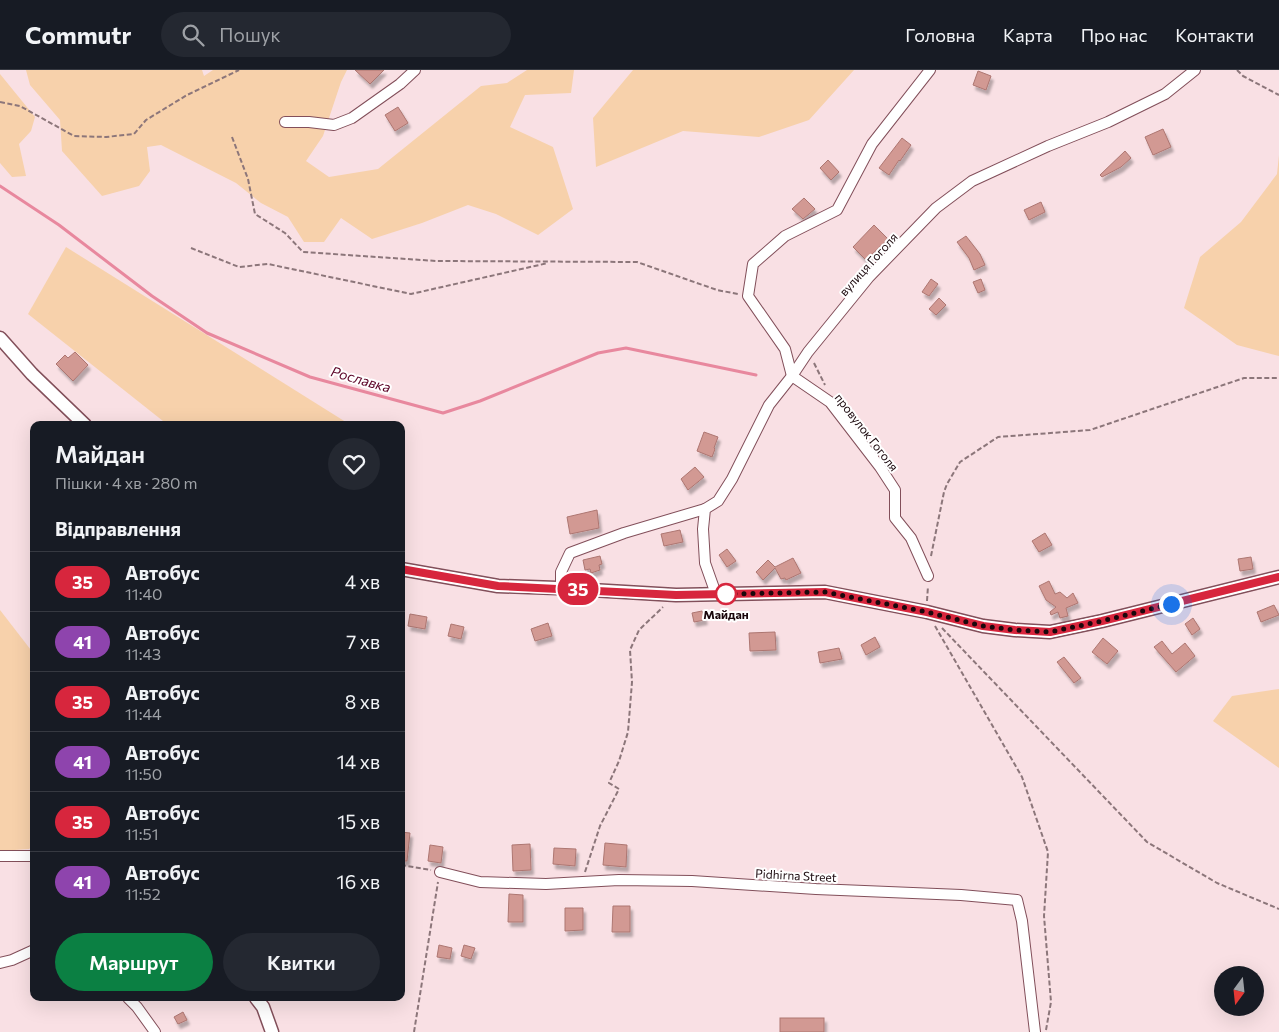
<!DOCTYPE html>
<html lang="uk">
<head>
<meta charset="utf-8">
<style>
	:root { --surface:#171b24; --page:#242831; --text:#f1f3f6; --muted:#9ea1a6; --line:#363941; --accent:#0b8043 }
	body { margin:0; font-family:Commissioner,sans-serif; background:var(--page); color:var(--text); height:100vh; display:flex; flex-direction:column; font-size:19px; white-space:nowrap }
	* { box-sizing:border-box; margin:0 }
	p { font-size:16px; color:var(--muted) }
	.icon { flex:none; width:28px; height:28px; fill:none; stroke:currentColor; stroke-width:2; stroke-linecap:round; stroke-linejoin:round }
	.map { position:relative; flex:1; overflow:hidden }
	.sheet { position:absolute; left:30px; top:351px; width:375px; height:580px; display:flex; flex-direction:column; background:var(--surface); border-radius:10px; box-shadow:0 5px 20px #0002 }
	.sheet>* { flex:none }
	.badge { padding:0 10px; border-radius:16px; font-size:18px; line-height:32px }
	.needle { width:32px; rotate:195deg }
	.fabs { position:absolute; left:1214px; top:896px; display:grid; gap:10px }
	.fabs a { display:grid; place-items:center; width:50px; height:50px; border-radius:50%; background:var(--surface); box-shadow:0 5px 20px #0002; font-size:25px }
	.you { position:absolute; width:25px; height:25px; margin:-12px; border:4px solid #fff; border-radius:50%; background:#1a73e8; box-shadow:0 0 0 8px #1a73e833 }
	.map>.badge { position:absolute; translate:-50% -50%; box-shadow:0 0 0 2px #fff }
	h2 { padding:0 25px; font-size:19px; line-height:45px }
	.round { display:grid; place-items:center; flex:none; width:52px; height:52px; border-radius:26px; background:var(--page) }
	.headline { display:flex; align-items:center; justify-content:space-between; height:85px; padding:0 25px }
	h1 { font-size:24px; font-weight:600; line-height:38px }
	.button { display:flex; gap:10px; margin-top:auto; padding:10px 25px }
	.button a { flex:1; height:58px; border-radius:30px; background:var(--accent); color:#fff; font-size:20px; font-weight:600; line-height:58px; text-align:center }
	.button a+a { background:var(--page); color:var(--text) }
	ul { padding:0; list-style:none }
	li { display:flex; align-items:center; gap:15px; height:60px; padding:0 25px; border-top:1px solid var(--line) }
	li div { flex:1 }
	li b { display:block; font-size:19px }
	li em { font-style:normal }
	li .badge { min-width:55px; font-weight:700; text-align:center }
	header { display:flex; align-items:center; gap:30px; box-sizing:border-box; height:70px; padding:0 25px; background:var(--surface); border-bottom:1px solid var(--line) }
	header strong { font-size:24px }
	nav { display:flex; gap:28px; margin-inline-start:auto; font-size:18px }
	.search { width:350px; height:45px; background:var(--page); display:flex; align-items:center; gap:12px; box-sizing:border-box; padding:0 18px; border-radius:28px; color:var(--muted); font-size:19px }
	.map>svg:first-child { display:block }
</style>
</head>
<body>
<header>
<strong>Commutr</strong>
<div class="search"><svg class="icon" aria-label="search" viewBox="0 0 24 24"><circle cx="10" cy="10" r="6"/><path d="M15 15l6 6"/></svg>Пошук</div>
<nav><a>Головна</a><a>Карта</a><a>Про нас</a><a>Контакти</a></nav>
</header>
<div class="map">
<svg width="1279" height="962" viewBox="0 0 1279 962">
	<defs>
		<filter id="shadow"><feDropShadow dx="2.5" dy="4.5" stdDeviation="1" flood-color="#0004"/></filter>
	</defs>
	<rect width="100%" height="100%" fill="#f9e0e4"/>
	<g fill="#f7d1ab">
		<polygon points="26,0 202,0 204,6 213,0 347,0 341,12 323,66 306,91 329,107 378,99 481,16 507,13 527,0 574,0 571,23 525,25 510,57 553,77 573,139 538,165 496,144 468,135 422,153 372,169 341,148 324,172 304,172 288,147 261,133 236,113 161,75 147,77 150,101 139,116 102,126 62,81 60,50 30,15"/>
		<polygon points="633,0 854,0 809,50 759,67 683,61 596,97 593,48"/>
		<polygon points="0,4 35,47 31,61 19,74 26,106 12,107 0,93"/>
		<polygon points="1279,85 1279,286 1237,275 1184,238 1200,187 1241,152 1277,104"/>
		<polygon points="66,177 349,354 348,355 168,355 28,244"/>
		<polygon points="0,540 34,584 34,775 29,779 0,781"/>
		<polygon points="1279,619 1279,698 1213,651 1232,626"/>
	</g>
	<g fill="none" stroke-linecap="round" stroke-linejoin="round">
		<polyline stroke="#e8889e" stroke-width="3" points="0,116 59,155 152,226 207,263 310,307 443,343 480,331 598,283 626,278 756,305"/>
	</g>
	<g fill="#d29993" stroke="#ad7671" filter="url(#shadow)">
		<polygon points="355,0 384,0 370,14"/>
		<polygon points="978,1 991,6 986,20 973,15"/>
		<polygon points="398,37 408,53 395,61 385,45"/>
		<polygon points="1163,59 1171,77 1153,85 1145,67"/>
		<polygon points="902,68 911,75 900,91 899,90 889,105 879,98"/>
		<polygon points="1125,81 1131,88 1121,97 1102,107 1100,105"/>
		<polygon points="828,90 839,102 831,110 820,98"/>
		<polygon points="804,128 815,139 803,149 792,139"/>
		<polygon points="1041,132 1045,142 1029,150 1024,140"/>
		<polygon points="874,155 888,169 866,190 853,177"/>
		<polygon points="966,166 980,184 985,195 974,200 969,188 957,172"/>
		<polygon points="931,209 938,214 929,226 922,222"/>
		<polygon points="981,209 985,220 978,223 973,212"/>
		<polygon points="939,228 946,235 936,245 929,239"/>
		<polygon points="75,282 88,295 73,311 56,294 65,285 68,288"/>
		<polygon points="704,362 718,367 714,378 715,379 712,387 697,381"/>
		<polygon points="695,397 704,407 688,420 681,409"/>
		<polygon points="597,440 599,458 570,464 567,447"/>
		<polygon points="680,460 683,472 664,476 661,464"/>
		<polygon points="1045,463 1052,475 1039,482 1032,471"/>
		<polygon points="727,479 736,491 727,497 719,485"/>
		<polygon points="600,486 602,494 599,495 600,500 591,503 590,499 585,500 583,490"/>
		<polygon points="1251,487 1253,499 1240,501 1238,489"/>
		<polygon points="793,488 801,503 786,510 785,508 781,509 775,498 763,510 756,502 768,490 775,497"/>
		<polygon points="1049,511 1055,524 1060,522 1067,528 1073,523 1078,533 1066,538 1068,546 1060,548 1058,542 1051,545 1050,542 1056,537 1046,530 1039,516"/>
		<polygon points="1274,535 1279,545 1261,552 1257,542"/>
		<polygon points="702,541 705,550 694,552 692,543"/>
		<polygon points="410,544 427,547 425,559 408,556"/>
		<polygon points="1193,548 1200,559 1192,565 1185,554"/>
		<polygon points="548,553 552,566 535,571 531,559"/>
		<polygon points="451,554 464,557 461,569 448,566"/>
		<polygon points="775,562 776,580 750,581 749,563"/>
		<polygon points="875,567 880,577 866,585 861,575"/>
		<polygon points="1103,568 1118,581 1107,594 1092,582"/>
		<polygon points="1162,571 1172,584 1185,573 1195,586 1176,602 1154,577"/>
		<polygon points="839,578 842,589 820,593 818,582"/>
		<polygon points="1064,587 1081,608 1074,613 1057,592"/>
		<polygon points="401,762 410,763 407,791 401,791"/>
		<polygon points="605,773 627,775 626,797 603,795"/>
		<polygon points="530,774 531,800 513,801 512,775"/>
		<polygon points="430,775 443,777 441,793 428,791"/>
		<polygon points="554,778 576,779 575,796 553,794"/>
		<polygon points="509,824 523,825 523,852 508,852"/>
		<polygon points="613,836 630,836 630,862 612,862"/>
		<polygon points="565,838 583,838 583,860 565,861"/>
		<polygon points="439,875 452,878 450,889 437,887"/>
		<polygon points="464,875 475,878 471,889 461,886"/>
		<polygon points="183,942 187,950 178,954 174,947"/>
		<rect x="780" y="948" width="44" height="14"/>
	</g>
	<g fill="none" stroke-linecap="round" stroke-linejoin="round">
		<defs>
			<g id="minor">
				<polyline points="285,52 309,52 334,55 352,48 400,14 415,0"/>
				<polyline points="928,506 911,468 895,448 895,420 880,397 830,332 792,306 785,279 748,226 753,194 785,166 837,140 872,74 930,0"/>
				<polyline points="561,518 561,502 570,483 624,463 705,439"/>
				<polyline points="716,524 705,493 703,459 705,439 718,431 732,409 769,335 792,306 808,282 869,207 936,138 972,111 1048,76 1108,52 1165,24 1195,0"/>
				<polyline points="0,786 34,786"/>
				<polyline points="440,802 480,812 546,814 619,810 692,811 816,819 961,825 1017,830 1022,851 1035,962"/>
				<polyline points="0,893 12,890 34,880"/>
				<polyline points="128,928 137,937 155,962"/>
			</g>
			<g id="tertiary">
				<polyline points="0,268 32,304 85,355"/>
				<polyline points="401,499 498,516 557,518 676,525 825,522 927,542 983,556 1015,560 1050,562 1102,551 1279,507"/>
				<polyline points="256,928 263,937 272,962"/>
			</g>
		</defs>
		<use href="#minor" stroke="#824f5a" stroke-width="12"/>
		<use href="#tertiary" stroke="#824f5a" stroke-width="15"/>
		<g stroke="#8c767a" stroke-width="2" stroke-dasharray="5 2.5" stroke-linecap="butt">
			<polyline points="1237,0 1243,6 1279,25"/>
			<polyline points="0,32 20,36 74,66 106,67 134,64 146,50 187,25 239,0"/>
			<polyline points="232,67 248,109 255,144 285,163 303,182 436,191 637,192 717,220 738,224"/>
			<polyline points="191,178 239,197 268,194 411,224 548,193"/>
			<polyline points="814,293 825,315"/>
			<polyline points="931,486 944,422 947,414 960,392 998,367 1090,360 1244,308 1279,308"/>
			<polyline points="927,531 928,516"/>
			<polyline points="935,556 1022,707 1048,782 1044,846 1051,932 1046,960"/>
			<polyline points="942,558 1147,772 1217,813 1279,839"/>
			<polyline points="401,795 431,800"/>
			<polyline points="585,802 600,756 619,719 609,713 619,691 628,662 632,612 630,580 639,560 663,537"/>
			<polyline points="414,962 438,812"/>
		</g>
		<use href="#minor" stroke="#fff" stroke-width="10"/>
		<use href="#tertiary" stroke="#fff" stroke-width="12"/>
	</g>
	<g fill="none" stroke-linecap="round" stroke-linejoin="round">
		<defs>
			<polyline id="line" points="401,499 498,516 676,525 825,522 927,542 983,556 1015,560 1050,562 1102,551 1279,507"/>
		</defs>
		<use href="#line" stroke="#fff" stroke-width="11"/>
		<use href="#line" stroke="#d7263d" stroke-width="8"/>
		<polyline stroke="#1a070c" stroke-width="5" stroke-dasharray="0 9" points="726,524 825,522 927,542 983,556 1015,560 1050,562 1102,551 1171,534"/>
	</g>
	<circle fill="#fff" stroke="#d7263d" stroke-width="2.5" cx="726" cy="524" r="10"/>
	<g text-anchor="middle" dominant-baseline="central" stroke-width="4" stroke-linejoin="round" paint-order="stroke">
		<g font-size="12" fill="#1a070c" stroke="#fff">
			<text transform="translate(868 194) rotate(-48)">вулиця Гоголя</text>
			<text transform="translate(867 362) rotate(52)">провулок Гоголя</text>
			<text transform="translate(796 805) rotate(3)">Pidhirna Street</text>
		</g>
		<g font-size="12" font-weight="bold" fill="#1a070c" stroke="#fff">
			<text x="726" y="544">Майдан</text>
		</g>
		<g font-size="14" font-style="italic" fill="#5b0326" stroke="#fff">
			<text transform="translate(361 309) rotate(16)">Рославка</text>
		</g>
	</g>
</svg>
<div class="fabs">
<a><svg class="needle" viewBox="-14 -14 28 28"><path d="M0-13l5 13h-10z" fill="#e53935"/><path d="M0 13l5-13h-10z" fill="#9ea1a6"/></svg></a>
</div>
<div class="you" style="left:1171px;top:534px"></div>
<b class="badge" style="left:578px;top:519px;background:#d7263d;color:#fff">35</b>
<section class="sheet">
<div class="headline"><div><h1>Майдан</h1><p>Пішки · 4 хв · 280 m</p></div><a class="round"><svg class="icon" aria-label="heart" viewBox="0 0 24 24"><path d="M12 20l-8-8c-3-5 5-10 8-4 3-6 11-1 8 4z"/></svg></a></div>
<h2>Відправлення</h2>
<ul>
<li><span class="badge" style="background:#d7263d;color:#fff">35</span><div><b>Автобус</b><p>11:40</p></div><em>4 хв</em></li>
<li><span class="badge" style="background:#8e44ad;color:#fff">41</span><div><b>Автобус</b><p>11:43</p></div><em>7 хв</em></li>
<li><span class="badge" style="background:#d7263d;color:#fff">35</span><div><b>Автобус</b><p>11:44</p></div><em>8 хв</em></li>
<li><span class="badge" style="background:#8e44ad;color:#fff">41</span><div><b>Автобус</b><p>11:50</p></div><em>14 хв</em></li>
<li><span class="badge" style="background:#d7263d;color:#fff">35</span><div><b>Автобус</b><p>11:51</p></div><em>15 хв</em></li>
<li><span class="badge" style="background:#8e44ad;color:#fff">41</span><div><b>Автобус</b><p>11:52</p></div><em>16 хв</em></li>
</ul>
<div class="button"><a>Маршрут</a><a>Квитки</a></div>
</section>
</div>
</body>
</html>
